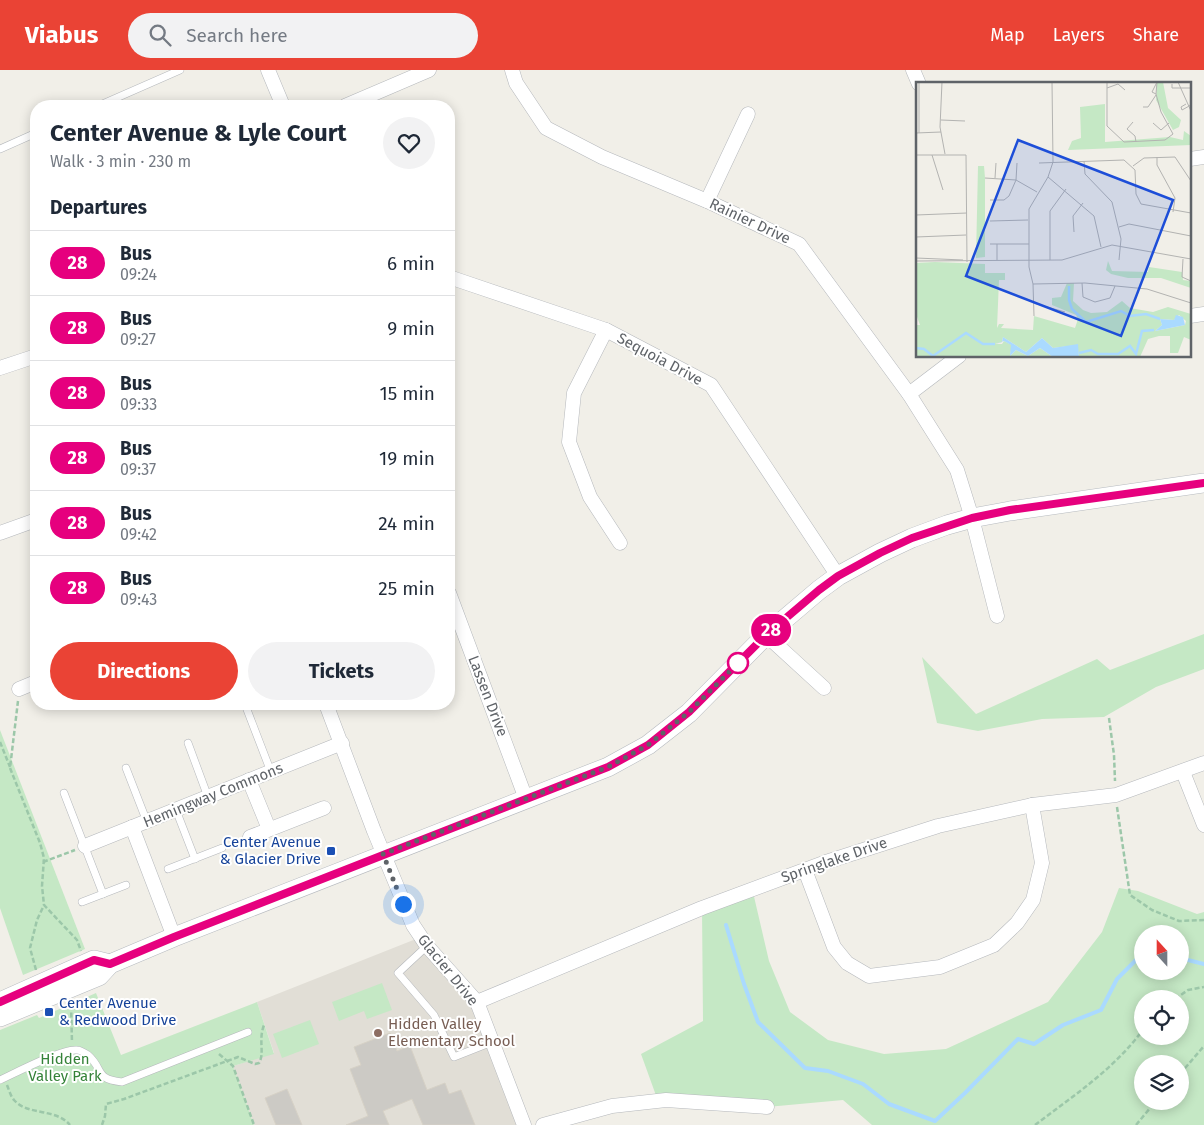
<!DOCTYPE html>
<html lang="en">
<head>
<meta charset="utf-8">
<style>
	:root { --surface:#fff; --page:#f2f2f3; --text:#1f2937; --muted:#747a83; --line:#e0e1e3; --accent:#ea4335 }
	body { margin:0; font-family:"Fira Sans",sans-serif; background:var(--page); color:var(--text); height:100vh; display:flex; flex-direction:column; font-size:19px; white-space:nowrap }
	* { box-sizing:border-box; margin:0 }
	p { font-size:16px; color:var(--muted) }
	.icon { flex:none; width:28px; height:28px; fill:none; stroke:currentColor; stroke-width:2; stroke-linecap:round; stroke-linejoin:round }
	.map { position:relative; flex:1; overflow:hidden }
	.details { position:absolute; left:30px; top:30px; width:425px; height:610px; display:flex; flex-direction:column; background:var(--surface); border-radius:20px; box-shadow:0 2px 12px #0003 }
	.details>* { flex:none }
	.badge { padding:0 10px; border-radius:16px; font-size:18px; line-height:32px }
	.needle { width:32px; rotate:339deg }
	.fabs { position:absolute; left:1134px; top:855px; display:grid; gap:10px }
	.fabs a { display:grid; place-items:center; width:55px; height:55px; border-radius:50%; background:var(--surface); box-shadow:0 2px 12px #0003; font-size:25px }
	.you { position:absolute; width:25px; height:25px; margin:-12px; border:4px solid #fff; border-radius:50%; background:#1a73e8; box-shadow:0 0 0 8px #1a73e833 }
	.map>.badge { position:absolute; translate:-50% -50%; box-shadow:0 0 0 2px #fff }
	h2 { padding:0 20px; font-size:19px; line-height:45px }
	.round { display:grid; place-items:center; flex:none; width:52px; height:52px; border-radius:26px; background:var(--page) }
	.headline { display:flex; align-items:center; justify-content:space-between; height:85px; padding:0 20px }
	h1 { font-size:24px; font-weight:700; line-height:38px }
	.cta { display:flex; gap:10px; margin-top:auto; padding:10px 20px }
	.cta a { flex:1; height:58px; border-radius:30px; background:var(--accent); color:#fff; font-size:20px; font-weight:700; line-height:58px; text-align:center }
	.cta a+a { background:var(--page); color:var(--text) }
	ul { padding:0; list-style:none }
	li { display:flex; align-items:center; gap:15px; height:65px; padding:0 20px; border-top:1px solid var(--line) }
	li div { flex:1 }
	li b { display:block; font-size:19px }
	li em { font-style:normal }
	li .badge { min-width:55px; font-weight:700; text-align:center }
	header { display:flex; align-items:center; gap:30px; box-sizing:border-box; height:70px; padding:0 25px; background:var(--accent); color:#fff }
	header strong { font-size:24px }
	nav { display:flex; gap:28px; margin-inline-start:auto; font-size:18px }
	.search { width:350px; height:45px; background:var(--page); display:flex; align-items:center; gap:12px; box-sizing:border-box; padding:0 18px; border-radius:28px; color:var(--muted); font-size:19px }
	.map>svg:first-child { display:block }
</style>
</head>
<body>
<header>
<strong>Viabus</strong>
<div class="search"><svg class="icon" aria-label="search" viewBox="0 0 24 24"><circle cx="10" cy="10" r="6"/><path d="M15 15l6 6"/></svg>Search here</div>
<nav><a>Map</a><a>Layers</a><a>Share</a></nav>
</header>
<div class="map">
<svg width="1204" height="1055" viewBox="0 0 1204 1055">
	<rect width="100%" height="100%" fill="#f1efe8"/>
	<polygon fill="#e1ded6" points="421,867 477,932 524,1055 254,1055 233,996 274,983 257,932"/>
	<g fill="#c5e8c5" fill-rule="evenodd">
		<polygon points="1204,564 1204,599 1156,617 1104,647 1042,649 978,661 937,653 922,587 976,644 1097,589 1110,600"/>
		<polygon points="0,660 85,879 23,905 0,838"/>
		<path d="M752,818L769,891L790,942L828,970L884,984L946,979L1048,932L1102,862L1119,818L1138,821L1197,844L1204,842V1055H872L843,1030L767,1037L658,1031L641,984L703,951L702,838ZM1142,864H1180V901H1142ZM1142,929H1180V966H1142ZM1142,994H1180V1031H1142Z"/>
		<polygon points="382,913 392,940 367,949 364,941 339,951 332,932"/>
		<polygon points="96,923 121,985 257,932 274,984 233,996 254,1055 0,1055 0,960 37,945 39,948"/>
		<polygon points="310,950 319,974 282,988 273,964"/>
	</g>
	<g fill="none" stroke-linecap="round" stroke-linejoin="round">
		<g stroke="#aadaff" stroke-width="4">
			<polyline points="726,855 744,914 758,952 805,998 828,1001 863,1014 889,1034 935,1051 965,1023 1018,969 1034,974 1063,955 1101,940 1117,909 1140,886 1142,887"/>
			<polyline points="1180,888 1204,894"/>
		</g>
	</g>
	<g fill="#cccac5" stroke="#d6d1c6">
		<polygon points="390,963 397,981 410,976 427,1020 445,1013 449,1024 461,1020 475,1055 423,1055 412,1029 383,1041 389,1055 346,1055 368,1046 350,999 361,995 354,977"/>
		<polygon points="287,1019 302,1055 276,1055 265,1028"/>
	</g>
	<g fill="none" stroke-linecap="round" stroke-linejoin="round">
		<defs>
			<g id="lane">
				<polyline points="98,36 180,0"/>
				<polyline points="0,79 36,63"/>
				<polyline points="246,637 271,702"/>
				<polyline points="188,673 208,727"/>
				<polyline points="126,698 147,752"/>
				<polyline points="64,723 103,824"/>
				<polyline points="176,740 195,789"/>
				<polyline points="168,799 222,778"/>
				<polyline points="82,832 126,815"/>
				<polyline points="427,876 398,903 434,945 454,987 492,972"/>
				<path d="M0,1010C15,1003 63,978 77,980C80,980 85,983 88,985C104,999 94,1009 122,1012L248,962"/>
			</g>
			<g id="street">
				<polyline points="268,0 283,36"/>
				<polyline points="512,0 516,13 546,58 602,87 707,131 799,174 909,324 957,400 972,448 997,546"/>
				<polyline points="913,0 919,14"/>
				<polyline points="345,36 429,0"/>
				<polyline points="1190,89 1204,87"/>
				<polyline points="707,131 748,44"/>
				<polyline points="449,207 606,260 711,315 838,506"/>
				<polyline points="1190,246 1204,244"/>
				<polyline points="606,260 574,323 569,372 590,427 620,473"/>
				<polyline points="0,298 36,286"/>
				<polyline points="909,324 959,286"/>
				<polyline points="0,463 36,450"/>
				<polyline points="449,523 526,729"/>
				<polyline points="766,565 824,618"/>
				<polyline points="19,619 36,612"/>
				<polyline points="326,634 374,761 413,855 427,876 477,932 524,1055"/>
				<polyline points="1183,702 1204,755"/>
				<polyline points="249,710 269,759"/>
				<polyline points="132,757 174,867"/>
				<polyline points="250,767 324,738"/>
				<polyline points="85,776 342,673"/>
				<polyline points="805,800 834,877 847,893 869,906 940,897 994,875 1017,853 1033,830 1042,793 1032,735"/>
				<polyline points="477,932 702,838 826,792 938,756 1032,735 1116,725 1204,693"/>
				<polyline points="543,1055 612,1036 666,1030 767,1037"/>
			</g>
			<g id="secondary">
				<polyline points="0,932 94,890 110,894"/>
				<polyline points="0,947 99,906 110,894 174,867 608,697 648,675 689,643 766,565 819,520 838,506 880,483 912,468 947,455 972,448 1010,441 1204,413"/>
			</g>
		</defs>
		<use href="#lane" stroke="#b5b8bc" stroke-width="8"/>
		<use href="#street" stroke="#b5b8bc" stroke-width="15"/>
		<use href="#secondary" stroke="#b6babf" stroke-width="20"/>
		<g stroke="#9cc7a9" stroke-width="2.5" stroke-dasharray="5 2.5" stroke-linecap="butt">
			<polyline points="18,631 10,698 40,773 44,788 42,816 44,835"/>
			<polyline points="1109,648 1114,685 1115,711"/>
			<polyline points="0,672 10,697"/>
			<polyline points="1117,737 1130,825 1152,840 1179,851 1204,850"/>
			<polyline points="43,792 75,780"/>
			<polyline points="36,900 30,878 37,850 44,835 77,870 81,881"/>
			<polyline points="1175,929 1188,920 1204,917"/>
			<polyline points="71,935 72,972"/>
			<polyline points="219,984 233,996 254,1055"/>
			<polyline points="1180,1004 1204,976"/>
			<path d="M7,1015C9,1020 11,1027 14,1030C28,1046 56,1038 70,1055"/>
			<path d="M102,1055L105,1046L106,1034L124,1029L238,987L255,994L259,993C265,983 258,970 264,955"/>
			<path d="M1035,1055C1073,1026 1113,1000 1142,961"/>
			<polyline points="1136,1055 1156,1031"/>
		</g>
		<use href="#lane" stroke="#fff" stroke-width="7"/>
		<use href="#street" stroke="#fff" stroke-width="14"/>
		<use href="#secondary" stroke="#fff" stroke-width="19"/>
	</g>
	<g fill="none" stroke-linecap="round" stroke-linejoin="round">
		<defs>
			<polyline id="line" points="0,932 94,890 110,894 174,867 608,697 648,675 689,642 766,565 819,520 838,506 880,483 912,468 972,448 1010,440 1204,413"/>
		</defs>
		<use href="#line" stroke="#fff" stroke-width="11"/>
		<use href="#line" stroke="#e6007e" stroke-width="8"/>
		<polyline stroke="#5f6368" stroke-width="5" stroke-dasharray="0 9" points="403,834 383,784 608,697 648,675 689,642 738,593"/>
	</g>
	<circle fill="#fff" stroke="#e6007e" stroke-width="2.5" cx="738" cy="593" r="10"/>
	<g fill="#1a4fb4" stroke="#fff" stroke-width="2">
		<rect x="326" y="776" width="10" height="10" rx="2.5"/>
		<rect x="44" y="937" width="10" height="10" rx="2.5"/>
	</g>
	<circle fill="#8d6e63" stroke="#fff" stroke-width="2" cx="378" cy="963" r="5"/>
	<g text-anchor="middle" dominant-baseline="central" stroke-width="4" stroke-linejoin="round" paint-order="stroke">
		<g font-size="15" fill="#5f6368" stroke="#fff">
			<text transform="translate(750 151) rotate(25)">Rainier Drive</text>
			<text transform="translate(660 289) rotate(28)">Sequoia Drive</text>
			<text transform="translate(488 626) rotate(69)">Lassen Drive</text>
			<text transform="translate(213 725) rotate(-22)">Hemingway Commons</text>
			<text transform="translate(834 790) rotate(-19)">Springlake Drive</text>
			<text transform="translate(448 900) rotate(51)">Glacier Drive</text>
		</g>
		<g font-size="15" fill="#164399" stroke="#fff" text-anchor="end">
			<text x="321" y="772">Center Avenue<tspan x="321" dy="17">&amp; Glacier Drive</tspan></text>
			<text x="59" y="933" text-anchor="start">Center Avenue<tspan x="59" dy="17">&amp; Redwood Drive</tspan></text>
		</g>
		<g font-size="15" fill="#785e54" stroke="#fff" text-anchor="start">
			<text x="388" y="954">Hidden Valley<tspan x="388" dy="17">Elementary School</tspan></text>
		</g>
		<g font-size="15" fill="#348238" stroke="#fff">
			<text x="65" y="989">Hidden<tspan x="65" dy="17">Valley Park</tspan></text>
		</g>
	</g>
	<g transform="translate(916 12)">
		<rect width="275" height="275" fill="#f1efe8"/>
		<path d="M241,0H247L252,26L265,38L263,45L257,48L240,18ZM189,22V60L254,55L267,58L268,49L275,54V63L152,68L156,59L165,56L164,25ZM62,84H68L69,96V175L60,176ZM192,179L196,189L232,190L233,185L266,190L267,198L275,199V206L245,196H212L195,192L190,188ZM19,180L69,182V191H89V198H83L81,246L83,242H88L85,246L117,248L118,234L159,246L162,237L160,233L136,223V216L145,215L151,201H158L157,219L167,228L175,231L191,230L206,219L214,226L237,230L252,225L275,232V258L268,255L262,271H254V254H243L232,257L224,275H163L161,263L137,266L126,256L110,270L87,255L86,260L79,262H86L88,259L96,263L94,274L100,268L112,274L124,266L137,275H0V243H4L0,232V181ZM263,233L270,239L269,243L239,249L246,243L244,237L258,238Z" fill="#c5e8c5" fill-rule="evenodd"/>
		<path d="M260,233L267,235L269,243L239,249L246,243L244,237L258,238ZM87,255L110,270L126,256L137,266L162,262L163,275H137L124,266L112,274L100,268L94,274L95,263L88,259L79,262L86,260Z" fill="#aadaff"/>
		<path fill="none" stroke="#aadaff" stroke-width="2.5" d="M153,204V218L156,227L170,240L205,229L214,234L230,232L244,237M0,266L8,267L17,274L50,251L67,262H79M163,271L175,268L182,272H202L214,264L220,272L226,249L238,248"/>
		<path fill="none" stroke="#b3b3b1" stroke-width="1" d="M26,0L24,45L29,72M191,0V44L208,60L249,58L257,52L245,30L240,12M241,0L236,10L240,12L241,0M262,0L275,29M256,2V6H275M191,6L202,2L209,8M270,22L265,25L266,28L275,23M227,25H232L240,13M25,38L49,39M217,40L211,47L219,54L220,60M237,41L245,48L253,41M0,51L25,50M3,51V0M0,73H50L51,180M16,73L27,108M241,75V83L259,116L257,130M168,79L169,92L196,120L205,157L203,178M123,81L208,78L219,88L220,112L225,122L275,131M217,84L228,76L259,75L275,99M132,95L178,134L185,165M69,96L100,98L121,110M79,96L80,81M74,118H88L93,114L100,98L101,81M0,133L51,131M74,139L112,138M203,145L213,142L275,154M158,150L157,134L167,121M0,155L50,153M74,162H113M0,176L47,178M267,177L266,195L275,199M81,178V162M134,178V129L150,107M0,179L146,178L196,163L275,177M166,201L167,215L179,220L194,216L199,204M117,202L169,201L231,207L275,221M117,221L149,230M118,234L117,202L113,185V127L132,95L137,80L136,0"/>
		<path fill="#1d4ed8" fill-opacity="0.15" stroke="#1d4ed8" stroke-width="2.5" d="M102,58L257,118L205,254L50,194Z"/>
		<rect width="275" height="275" fill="none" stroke="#5f6368" stroke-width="2.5"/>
	</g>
</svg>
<div class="fabs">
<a><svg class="needle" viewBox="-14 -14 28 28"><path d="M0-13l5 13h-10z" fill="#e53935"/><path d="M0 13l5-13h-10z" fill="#747a83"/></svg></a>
<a><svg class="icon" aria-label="locate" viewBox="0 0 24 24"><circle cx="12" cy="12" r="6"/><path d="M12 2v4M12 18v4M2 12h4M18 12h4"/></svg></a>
<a><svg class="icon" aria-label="layers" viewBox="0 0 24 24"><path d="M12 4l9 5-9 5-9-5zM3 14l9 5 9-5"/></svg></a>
</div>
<div class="you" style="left:403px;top:834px"></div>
<b class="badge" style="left:771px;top:560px;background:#e6007e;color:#fff">28</b>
<section class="details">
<div class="headline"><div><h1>Center Avenue &amp; Lyle Court</h1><p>Walk · 3 min · 230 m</p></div><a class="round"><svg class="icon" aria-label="heart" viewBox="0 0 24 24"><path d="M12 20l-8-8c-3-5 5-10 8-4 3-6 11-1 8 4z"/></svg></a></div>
<h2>Departures</h2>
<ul>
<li><span class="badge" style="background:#e6007e;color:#fff">28</span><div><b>Bus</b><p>09:24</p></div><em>6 min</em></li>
<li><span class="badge" style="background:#e6007e;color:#fff">28</span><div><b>Bus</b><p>09:27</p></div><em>9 min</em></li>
<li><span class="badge" style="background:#e6007e;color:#fff">28</span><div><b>Bus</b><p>09:33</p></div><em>15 min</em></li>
<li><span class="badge" style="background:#e6007e;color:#fff">28</span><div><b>Bus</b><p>09:37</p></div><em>19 min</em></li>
<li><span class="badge" style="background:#e6007e;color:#fff">28</span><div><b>Bus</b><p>09:42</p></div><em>24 min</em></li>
<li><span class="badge" style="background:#e6007e;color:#fff">28</span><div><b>Bus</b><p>09:43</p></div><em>25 min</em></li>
</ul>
<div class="cta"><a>Directions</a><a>Tickets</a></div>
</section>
</div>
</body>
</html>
